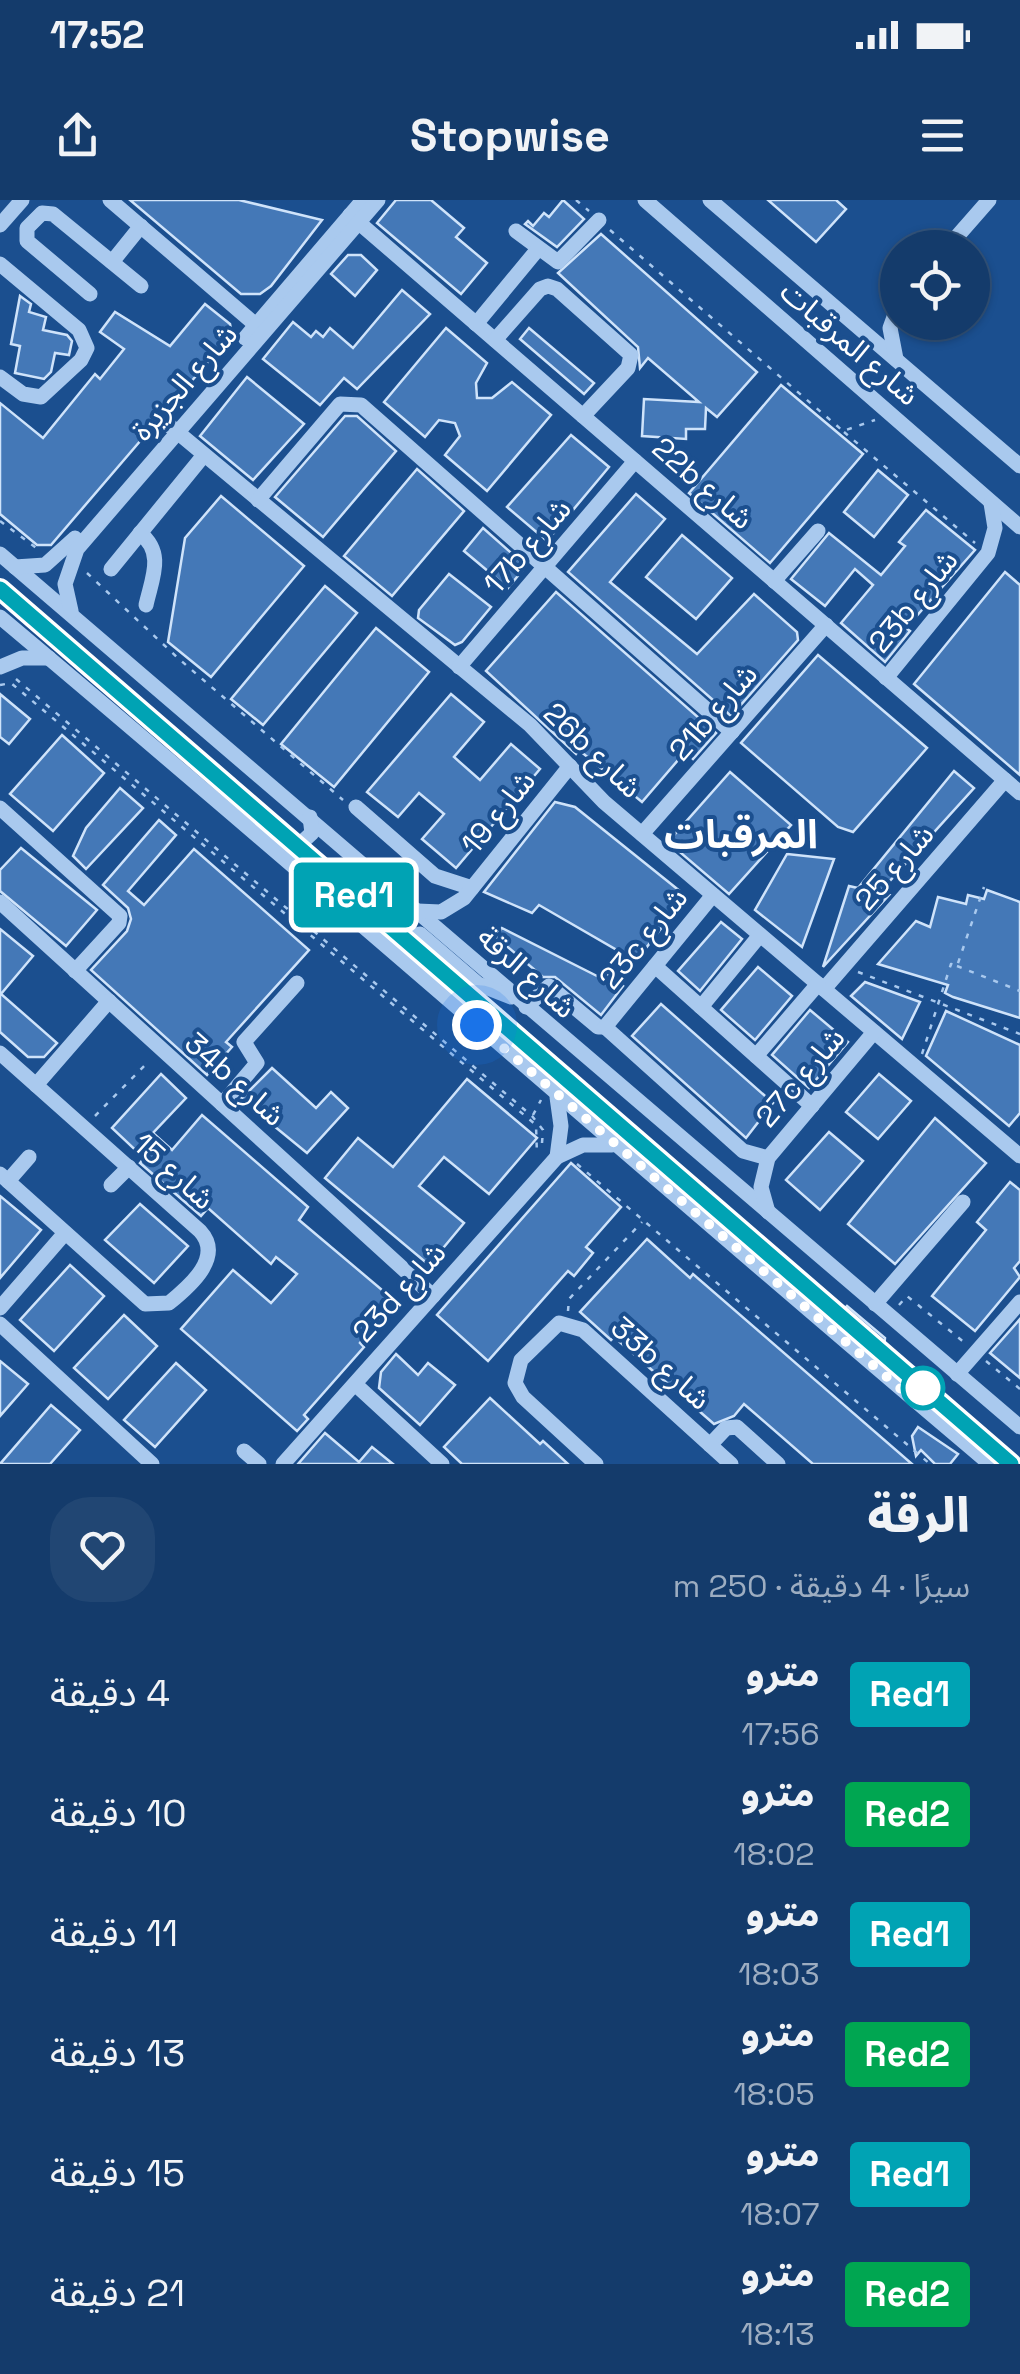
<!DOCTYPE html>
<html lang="ar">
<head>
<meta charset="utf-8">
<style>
	:root { --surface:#143b6b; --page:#214673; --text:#f1f3f6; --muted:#9dadc1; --line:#33557e }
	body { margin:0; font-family:"Space Grotesk","Noto Sans Arabic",sans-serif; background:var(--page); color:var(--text); direction:rtl; height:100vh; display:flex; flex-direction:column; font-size:38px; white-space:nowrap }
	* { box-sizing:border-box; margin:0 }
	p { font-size:32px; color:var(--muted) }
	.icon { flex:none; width:55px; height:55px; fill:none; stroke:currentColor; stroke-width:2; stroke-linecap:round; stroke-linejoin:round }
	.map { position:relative; height:1264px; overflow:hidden; direction:ltr }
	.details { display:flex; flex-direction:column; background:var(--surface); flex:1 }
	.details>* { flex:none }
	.badge { padding:0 20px; border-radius:8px; font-size:35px; line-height:65px }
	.tools { position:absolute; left:880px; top:30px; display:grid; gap:20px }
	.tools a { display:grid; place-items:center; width:110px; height:110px; border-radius:50%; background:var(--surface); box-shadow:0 2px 8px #0004,0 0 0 2px var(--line); font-size:50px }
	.you { position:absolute; width:50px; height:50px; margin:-25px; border:8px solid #fff; border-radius:50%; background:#1a73e8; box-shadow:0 0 0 15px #1a73e833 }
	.map>.badge { position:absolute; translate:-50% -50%; box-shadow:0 0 0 5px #fff }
	.round { display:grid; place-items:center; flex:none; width:105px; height:105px; border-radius:40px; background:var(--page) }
	.overview { display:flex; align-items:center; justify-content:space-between; height:170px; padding:0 50px }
	h1 { font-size:48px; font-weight:800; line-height:75px }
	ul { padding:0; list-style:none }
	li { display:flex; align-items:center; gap:30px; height:120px; padding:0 50px }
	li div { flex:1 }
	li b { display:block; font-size:38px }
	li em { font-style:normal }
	li .badge { min-width:110px; font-weight:700; text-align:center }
	.status { display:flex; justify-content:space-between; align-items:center; height:70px; padding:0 50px; background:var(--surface); direction:ltr }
	.status svg { height:28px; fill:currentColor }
	header { display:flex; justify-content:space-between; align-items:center; height:130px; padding:0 50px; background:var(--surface); font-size:45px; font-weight:800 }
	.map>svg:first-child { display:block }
</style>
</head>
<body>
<div class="status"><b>17:52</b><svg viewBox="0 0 49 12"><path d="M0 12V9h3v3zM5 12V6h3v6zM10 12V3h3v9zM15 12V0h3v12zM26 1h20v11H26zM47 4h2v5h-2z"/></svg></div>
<header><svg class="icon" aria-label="menu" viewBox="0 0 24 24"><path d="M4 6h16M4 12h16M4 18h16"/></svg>Stopwise<svg class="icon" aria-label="share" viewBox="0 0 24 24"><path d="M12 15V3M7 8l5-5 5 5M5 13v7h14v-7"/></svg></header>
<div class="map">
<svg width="1020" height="1264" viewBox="0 0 1020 1264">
	<rect width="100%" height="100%" fill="#1b4f8f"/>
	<g fill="#4478b7" stroke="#cfe3fa" stroke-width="2.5">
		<polygon points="130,0 239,0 322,20 271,86 260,94 241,94"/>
		<polygon points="396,0 431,0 464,28 456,37 487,63 461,94 377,23"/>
		<polygon points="563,0 584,19 557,47 525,24 528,21 533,26 544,13 549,17"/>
		<polygon points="768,0 836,0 846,9 816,42"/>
		<polygon points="601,34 757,172 717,217 706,208 705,229 686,229 686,239 642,236 644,199 699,202 648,158 640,168 638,147 558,73"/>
		<polygon points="348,55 361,55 377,70 355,96 331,74"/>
		<polygon points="402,90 430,114 357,189 344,178 320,205 263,159 293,122 311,137 316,131 323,137 330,128 353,148"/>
		<polygon points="20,96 31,104 29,112 46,117 43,130 67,135 72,141 69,155 55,153 51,172 44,179 15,173 20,146 11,144"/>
		<polygon points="205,104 230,124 232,134 51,345 37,345 0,314 0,203 43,238 95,174 100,179 124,149 100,132 115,112 170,146"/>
		<polygon points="446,128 487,163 476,183 477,198 492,198 512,182 551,215 487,291 445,255 460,236 455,223 439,220 425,237 384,202"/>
		<polygon points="529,128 594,183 584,194 520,139"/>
		<polygon points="247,177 304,224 253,280 200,236"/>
		<polygon points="781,185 863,254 770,363 689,293"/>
		<polygon points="345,216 357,216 396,251 323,337 275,297"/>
		<polygon points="571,235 609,267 547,341 507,307"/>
		<polygon points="417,269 464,311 392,396 344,356"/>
		<polygon points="878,270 908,295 874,337 844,312"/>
		<polygon points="636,294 665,319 610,382 697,454 754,394 797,432 798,440 731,516 568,372"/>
		<polygon points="221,296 304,366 211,477 168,442 185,338"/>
		<polygon points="926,310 975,350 906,428 910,431 885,462 841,423 873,385 855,369 825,406 791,379 829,333 881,375 905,346 899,342"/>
		<polygon points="483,328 526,366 508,388 464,351"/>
		<polygon points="682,335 732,378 696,419 646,377"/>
		<polygon points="1005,372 1020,385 1020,575 914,484"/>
		<polygon points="449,374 491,407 462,442 455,445 418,418 419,410"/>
		<polygon points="325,386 357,413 263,525 231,499"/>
		<polygon points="556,392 716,533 693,559 685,552 642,602 579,550 576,554 486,471"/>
		<polygon points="376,428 429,472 334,587 281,544"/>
		<polygon points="818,455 927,548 853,632 838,627 741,543"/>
		<polygon points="0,494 30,519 9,544 0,537"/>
		<polygon points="451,494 484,522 454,557 480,580 511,544 540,569 456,668 422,639 444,614 419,593 398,617 367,592"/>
		<polygon points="62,535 104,573 53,631 10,594"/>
		<polygon points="954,571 974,588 879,693 889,695 823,767 849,686 858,688"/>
		<polygon points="730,572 791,625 729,694 668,642"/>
		<polygon points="120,588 143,608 86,669 73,656 86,628"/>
		<polygon points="555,602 575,607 686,696 636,761 539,705 532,713 484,692"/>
		<polygon points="159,620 176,635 128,691 144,705 194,649 309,750 226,842 232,847 207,875 91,770 127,731 131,719 128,708 103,685"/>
		<polygon points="21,648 97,710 66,746 0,691 0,670"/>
		<polygon points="787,654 834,659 802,747 755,710"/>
		<polygon points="987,690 1020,702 1020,818 953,797 945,793 948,785 878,764 916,721 930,727 938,697 966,704 968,695 984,699"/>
		<polygon points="721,722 742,739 700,791 678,771"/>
		<polygon points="502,728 599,777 604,771 623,786 601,815 555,777 543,777 496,737"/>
		<polygon points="0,729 33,756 1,794 57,843 44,857 28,857 0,832"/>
		<polygon points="758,767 792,796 755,840 721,810"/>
		<polygon points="865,782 920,802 902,839 851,796"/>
		<polygon points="661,804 773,903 746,938 632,836"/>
		<polygon points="810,810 848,842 809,888 772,855"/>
		<polygon points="946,811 1020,845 1020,913 1009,926 926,856"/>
		<polygon points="272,868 316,908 331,892 348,908 307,953 241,899"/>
		<polygon points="161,874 186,898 153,933 172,950 202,915 308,1007 299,1020 388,1095 387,1108 360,1143 364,1147 304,1215 308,1219 297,1231 181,1129 233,1070 271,1103 297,1074 276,1057 271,1064 208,1008 201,1016 140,963 144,958 112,928"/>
		<polygon points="879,874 911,901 878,939 846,912"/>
		<polygon points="467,879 537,938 489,994 444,957 419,986 464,1023 429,1065 325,978 358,938 393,967"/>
		<polygon points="935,918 986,963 895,1064 848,1024"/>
		<polygon points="829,932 863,961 820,1010 786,980"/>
		<polygon points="571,963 621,1007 586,1047 593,1053 574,1076 568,1071 488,1161 437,1115"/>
		<polygon points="1010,982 1020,990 1020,1061 1014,1068 1020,1077 975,1131 932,1096 986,1030 977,1022"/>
		<polygon points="0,996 41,1030 0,1078"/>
		<polygon points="140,1004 188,1046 154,1083 105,1040"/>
		<polygon points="647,1039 690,1078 693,1074 912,1264 813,1264 744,1204 734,1216 714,1224 614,1137 611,1140 580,1112"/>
		<polygon points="70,1065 104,1096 54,1151 20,1120"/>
		<polygon points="847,1106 885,1138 884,1148 874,1148 838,1116"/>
		<polygon points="124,1115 157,1146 108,1199 74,1168"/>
		<polygon points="1020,1119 1020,1178 990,1153"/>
		<polygon points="396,1154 418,1175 428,1163 455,1185 420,1225 379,1188 381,1172"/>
		<polygon points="0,1161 28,1184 0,1216"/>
		<polygon points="176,1163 206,1190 155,1247 124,1220"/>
		<polygon points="490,1198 540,1244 543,1241 568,1264 462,1264 444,1247"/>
		<polygon points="51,1205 80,1230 50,1264 0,1264"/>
		<polygon points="918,1227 958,1254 950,1264 935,1264 921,1250 916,1256 912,1236"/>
		<polygon points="325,1233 359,1262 372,1247 393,1264 298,1264"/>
	</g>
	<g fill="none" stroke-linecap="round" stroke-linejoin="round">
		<g stroke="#a9c9ee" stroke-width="2.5" stroke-dasharray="5 8" stroke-linecap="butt">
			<polyline points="576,0 589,11"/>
			<polyline points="610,30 843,231 875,220"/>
			<polyline points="844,232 975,343"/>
			<polyline points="0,321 39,350"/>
			<polyline points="87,373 179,459 343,600"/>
			<polyline points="16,479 532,916 543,930 542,943"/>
			<polyline points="0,485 11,483 536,925 537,955"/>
			<polyline points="957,766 1020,791"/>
			<polyline points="858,772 1020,834"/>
			<polyline points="922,854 951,764 957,766 984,687"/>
			<polyline points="533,915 541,900"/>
			<polyline points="95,916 149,861"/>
			<polyline points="577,964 930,1264"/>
			<polyline points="899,1105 907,1096 965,1143"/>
			<polyline points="568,1111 569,1099 642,1022"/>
			<polyline points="986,1161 1020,1189"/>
		</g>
		<g stroke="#a9c9ee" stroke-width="15">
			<polyline points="110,0 263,131"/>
			<polyline points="645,0 1020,327"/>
			<polyline points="710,0 1020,266"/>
			<polyline points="350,15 1020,593"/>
			<polyline points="0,25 22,0"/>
			<polyline points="516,31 558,62 599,20"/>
			<polyline points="947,48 989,0"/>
			<polyline points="112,62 141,26"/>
			<polyline points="0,64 79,130 87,148 81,160 41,197 23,194 0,177"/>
			<polyline points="90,94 27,41 27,28 42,13 53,14 141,86"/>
			<polyline points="476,124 538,49"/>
			<polyline points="245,138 363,0"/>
			<polyline points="495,140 540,89 548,86 557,89 631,155 628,168 583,216"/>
			<polyline points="896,159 890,128 898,106"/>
			<polyline points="170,226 530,525 604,602 1020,956"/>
			<polyline points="258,300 340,204 361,205 732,532"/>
			<path d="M140,333C165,353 152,378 146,405"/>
			<path d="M0,354C341,644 678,938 1020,1227"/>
			<polyline points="15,367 45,365 75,338"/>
			<polyline points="111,369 204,255"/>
			<polyline points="774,381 818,331"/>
			<polyline points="71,411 65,384 77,349 378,0"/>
			<path d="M0,417C333,696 658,984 990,1264"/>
			<polyline points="0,467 22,458 49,458"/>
			<polyline points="459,467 635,261"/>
			<polyline points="886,478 988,353 995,328 991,303"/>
			<polyline points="356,607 435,676 472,688"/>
			<polyline points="0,608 120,716 119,723 75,771"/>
			<polyline points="260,621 283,641 300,644 312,633 310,617"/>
			<polyline points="642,634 826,425"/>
			<polyline points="0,702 433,1096"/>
			<polyline points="417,711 441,712 464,698 570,566"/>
			<polyline points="396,752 400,739 420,734 478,784 511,797"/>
			<polyline points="655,766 812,906"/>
			<polyline points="824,789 1005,580"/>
			<polyline points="526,807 549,786 598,827 605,827 713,695"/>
			<polyline points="701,807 760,735"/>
			<polyline points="605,827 743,951 768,958"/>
			<path d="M0,853L200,1031C224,1057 190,1086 169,1103L145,1104L0,974"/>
			<polyline points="756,856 818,784"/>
			<polyline points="36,885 109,801"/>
			<polyline points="557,897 561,926 557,957"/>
			<polyline points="222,904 257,863 244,842 297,783"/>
			<polyline points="8,981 29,957"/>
			<polyline points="111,985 129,967"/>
			<polyline points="768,1012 761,987 768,958 874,832"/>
			<polyline points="875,1104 963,1002"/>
			<polyline points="0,1108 65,1033"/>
			<polyline points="0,1124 152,1264"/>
			<polyline points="957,1174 1020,1102"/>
			<polyline points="355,1184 442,1264"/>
			<polyline points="710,1245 726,1228 737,1227 778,1264"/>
			<polyline points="244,1251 259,1264"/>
			<polyline points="283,1264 557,957 583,945 612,945"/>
			<polyline points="596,1264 523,1197 515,1183 521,1160 559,1123 583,1130 731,1264"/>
		</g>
	</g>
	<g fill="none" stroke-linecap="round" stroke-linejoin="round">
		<defs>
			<polyline id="line" points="0,389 1011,1264"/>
		</defs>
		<use href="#line" stroke="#fff" stroke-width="22"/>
		<use href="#line" stroke="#00a3b4" stroke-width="15"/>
		<polyline stroke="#fff" stroke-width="10" stroke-dasharray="0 18" points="477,825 902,1190 923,1188"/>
	</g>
	<circle fill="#fff" stroke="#00a3b4" stroke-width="5" cx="923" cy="1188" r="20"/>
	<g text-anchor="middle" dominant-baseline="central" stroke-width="8" stroke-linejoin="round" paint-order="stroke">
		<g font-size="30" fill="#fff" stroke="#1b4f8f">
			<text transform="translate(850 143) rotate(41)">شارع المرقبات</text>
			<text transform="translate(184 182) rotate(-49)">شارع الجزيرة</text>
			<text transform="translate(703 283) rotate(41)">22b شارع</text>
			<text transform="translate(527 346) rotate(-49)">17b شارع</text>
			<text transform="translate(913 401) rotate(-51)">23b شارع</text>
			<text transform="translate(713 512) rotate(-49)">21b شارع</text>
			<text transform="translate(593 550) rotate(44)">26b شارع</text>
			<text transform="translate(498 612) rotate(-51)">شارع 19</text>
			<text transform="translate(894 667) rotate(-49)">شارع 25</text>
			<text transform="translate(643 738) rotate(-51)">23c شارع</text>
			<text transform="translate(527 772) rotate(42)">شارع الرقة</text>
			<text transform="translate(800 877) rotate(-50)">27c شارع</text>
			<text transform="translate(235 879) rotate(42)">34b شارع</text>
			<text transform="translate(174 971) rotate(42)">شارع 15</text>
			<text transform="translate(399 1092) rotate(-48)">23d شارع</text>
			<text transform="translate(661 1163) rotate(42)">33b شارع</text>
		</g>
		<g font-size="40" font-weight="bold" fill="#fff" stroke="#1b4f8f">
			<text x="741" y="634">المرقبات</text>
		</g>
	</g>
</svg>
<div class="tools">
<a><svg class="icon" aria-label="locate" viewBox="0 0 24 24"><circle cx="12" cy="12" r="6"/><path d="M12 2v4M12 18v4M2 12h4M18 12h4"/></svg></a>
</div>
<div class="you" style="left:477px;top:825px"></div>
<b class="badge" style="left:354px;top:695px;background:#00a3b4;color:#fff">Red1</b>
</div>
<section class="details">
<div class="overview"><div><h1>الرقة</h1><p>سيرًا · 4 دقيقة · 250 m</p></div><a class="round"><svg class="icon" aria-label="heart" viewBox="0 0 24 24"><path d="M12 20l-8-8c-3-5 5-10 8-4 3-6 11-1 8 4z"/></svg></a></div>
<ul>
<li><span class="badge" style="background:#00a3b4;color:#fff">Red1</span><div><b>مترو</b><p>17:56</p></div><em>4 دقيقة</em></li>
<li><span class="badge" style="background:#00a651;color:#fff">Red2</span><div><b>مترو</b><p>18:02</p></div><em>10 دقيقة</em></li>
<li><span class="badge" style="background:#00a3b4;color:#fff">Red1</span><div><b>مترو</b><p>18:03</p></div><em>11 دقيقة</em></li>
<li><span class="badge" style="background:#00a651;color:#fff">Red2</span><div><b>مترو</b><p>18:05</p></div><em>13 دقيقة</em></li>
<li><span class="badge" style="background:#00a3b4;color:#fff">Red1</span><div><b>مترو</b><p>18:07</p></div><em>15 دقيقة</em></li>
<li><span class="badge" style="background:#00a651;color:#fff">Red2</span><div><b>مترو</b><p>18:13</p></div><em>21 دقيقة</em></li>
</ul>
</section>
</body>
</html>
